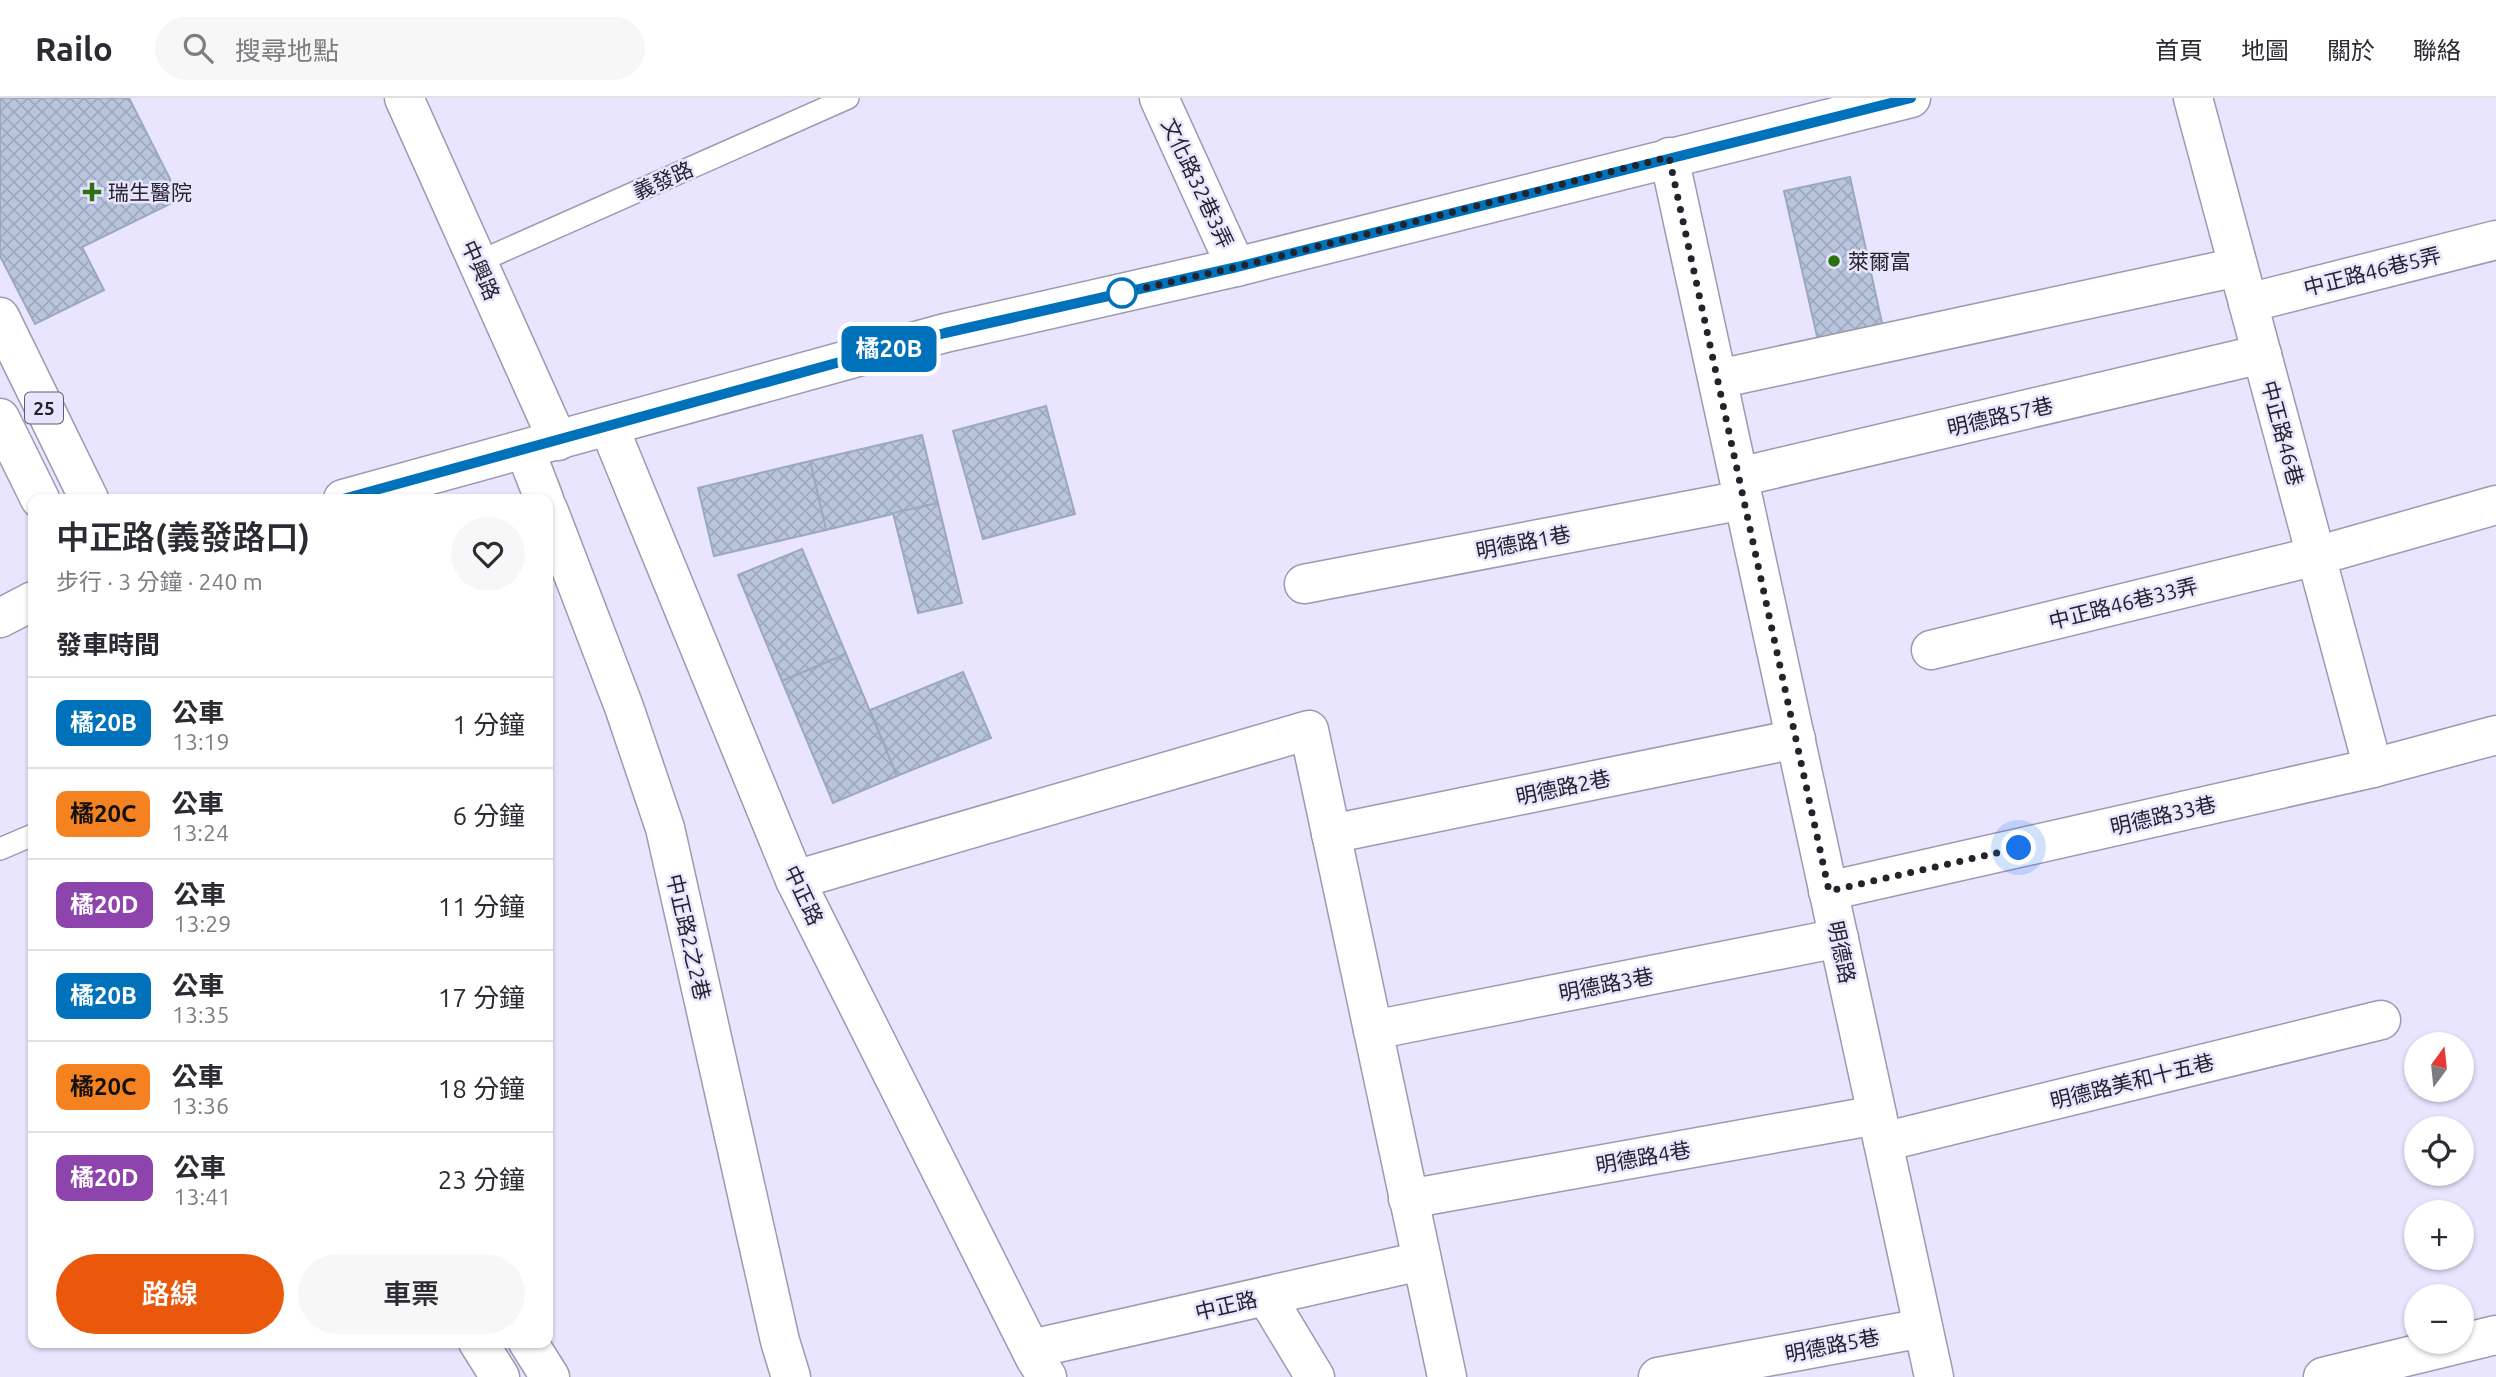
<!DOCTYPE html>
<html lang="zh-TW">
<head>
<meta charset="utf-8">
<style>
	:root { --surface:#fff; --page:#f7f7f7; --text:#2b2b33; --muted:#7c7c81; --line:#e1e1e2; --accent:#ea580c }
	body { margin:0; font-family:Ubuntu,"Noto Sans TC",sans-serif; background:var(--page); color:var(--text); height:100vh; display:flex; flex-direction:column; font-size:26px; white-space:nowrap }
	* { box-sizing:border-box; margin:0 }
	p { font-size:23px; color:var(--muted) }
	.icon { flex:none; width:38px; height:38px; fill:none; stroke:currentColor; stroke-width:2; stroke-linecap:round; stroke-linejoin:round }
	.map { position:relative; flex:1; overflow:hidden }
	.drawer { position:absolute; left:28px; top:396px; width:525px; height:854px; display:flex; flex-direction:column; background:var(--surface); border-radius:14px; box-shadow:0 2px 5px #0004 }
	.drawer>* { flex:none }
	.badge { padding:0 14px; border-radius:10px; font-size:24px; line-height:46px }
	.needle { width:46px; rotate:15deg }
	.tools { position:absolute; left:2404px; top:934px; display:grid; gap:14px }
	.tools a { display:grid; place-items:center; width:70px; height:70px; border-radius:50%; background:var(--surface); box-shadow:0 2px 5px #0004; font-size:35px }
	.you { position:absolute; width:35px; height:35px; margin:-18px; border:5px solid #fff; border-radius:50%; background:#1a73e8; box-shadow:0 0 0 10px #1a73e833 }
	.map>.badge { position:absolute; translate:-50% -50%; box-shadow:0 0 0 4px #fff }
	h2 { padding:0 28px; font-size:26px; line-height:63px }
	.round { display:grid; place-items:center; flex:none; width:74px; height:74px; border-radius:37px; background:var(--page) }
	.head { display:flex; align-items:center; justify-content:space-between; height:119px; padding:0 28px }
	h1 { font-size:33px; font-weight:600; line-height:52px }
	.button { display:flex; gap:14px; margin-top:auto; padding:14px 28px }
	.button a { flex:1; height:80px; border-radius:42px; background:var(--accent); color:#fff; font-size:28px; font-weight:600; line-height:80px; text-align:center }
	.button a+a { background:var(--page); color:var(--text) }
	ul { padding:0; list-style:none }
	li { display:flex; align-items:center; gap:21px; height:91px; padding:0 28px; border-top:2px solid var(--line) }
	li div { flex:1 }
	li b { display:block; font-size:26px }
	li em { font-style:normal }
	li .badge { min-width:77px; font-weight:700; text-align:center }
	header { display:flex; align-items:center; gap:42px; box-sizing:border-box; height:98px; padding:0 35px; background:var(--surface); border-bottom:2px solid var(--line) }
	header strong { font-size:33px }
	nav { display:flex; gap:38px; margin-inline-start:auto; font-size:24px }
	.search { width:490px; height:63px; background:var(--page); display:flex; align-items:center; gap:18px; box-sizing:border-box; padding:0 24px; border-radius:38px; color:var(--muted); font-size:26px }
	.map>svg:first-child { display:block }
</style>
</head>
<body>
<header>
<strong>Railo</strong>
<div class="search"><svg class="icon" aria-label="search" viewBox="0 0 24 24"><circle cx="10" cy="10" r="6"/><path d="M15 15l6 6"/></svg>搜尋地點</div>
<nav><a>首頁</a><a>地圖</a><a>關於</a><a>聯絡</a></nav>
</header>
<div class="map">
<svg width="2496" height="1279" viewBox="0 0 2496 1279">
	<defs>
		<pattern id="building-cross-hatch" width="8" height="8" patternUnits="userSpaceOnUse" patternTransform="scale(1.75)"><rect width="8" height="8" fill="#b9c5dd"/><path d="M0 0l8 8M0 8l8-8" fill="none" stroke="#9fa9be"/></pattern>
	</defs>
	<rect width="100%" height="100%" fill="#e9e5ff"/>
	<g fill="url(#building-cross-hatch)" stroke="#9ba8be" stroke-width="2">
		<polygon points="0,0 129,0 170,81 174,104 82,149 104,192 35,226 0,158"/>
		<polygon points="1850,79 1884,234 1819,247 1784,93"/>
		<polygon points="1046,308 1075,416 983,441 953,333"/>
		<polygon points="922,337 938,405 826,432 810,363"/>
		<polygon points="810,363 826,432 714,458 698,390"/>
		<polygon points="938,405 962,505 918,515 893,415"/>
		<polygon points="802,451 846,556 782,583 738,477"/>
		<polygon points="846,556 897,678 833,705 782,583"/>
		<polygon points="963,574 991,640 897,678 870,612"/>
	</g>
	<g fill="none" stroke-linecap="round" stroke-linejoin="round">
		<defs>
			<g id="lane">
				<polyline points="478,164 848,0"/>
				<polyline points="0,751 33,737"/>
			</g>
			<g id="street">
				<polyline points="404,0 558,343"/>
				<polyline points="1159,0 1236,169"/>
				<polyline points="2193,0 2373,670"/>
				<polyline points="1669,59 1934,1279"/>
				<polyline points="2248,205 2496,142"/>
				<polyline points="1718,281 2238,169"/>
				<polyline points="609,329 795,782 1035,1260 1047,1279"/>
				<polyline points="525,352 544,401"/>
				<polyline points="1739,379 2262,256"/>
				<polyline points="343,401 945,235 1236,169 1911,0"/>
				<polyline points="548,411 624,609 665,730 780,1243 791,1279"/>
				<polyline points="1304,486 1743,402"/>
				<polyline points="0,520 33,503"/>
				<polyline points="1931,552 2316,458 2496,407"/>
				<polyline points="1331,736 1796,641"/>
				<polyline points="795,782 1309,632 1447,1279"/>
				<polyline points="1828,793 2373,670 2496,637"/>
				<polyline points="1373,932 1839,840"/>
				<polyline points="1883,1044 2381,922"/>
				<polyline points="1408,1101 1877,1017"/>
				<polyline points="1266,1198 1315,1279"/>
				<polyline points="1031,1251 1421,1163"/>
				<polyline points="1658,1279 1923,1230"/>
				<polyline points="2323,1279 2496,1237"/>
			</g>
			<g id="primary">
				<polyline points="0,219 89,401"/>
				<polyline points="0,320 40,401"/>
				<polyline points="478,1244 500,1279"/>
				<polyline points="528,1244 550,1279"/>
			</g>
		</defs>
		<use href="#lane" stroke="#9d99b1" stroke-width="24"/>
		<use href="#street" stroke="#9d99b1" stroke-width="41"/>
		<use href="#primary" stroke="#9d99b1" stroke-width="41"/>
		<use href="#lane" stroke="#fff" stroke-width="21"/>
		<use href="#street" stroke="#fff" stroke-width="38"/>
		<use href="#primary" stroke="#fff" stroke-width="38"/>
	</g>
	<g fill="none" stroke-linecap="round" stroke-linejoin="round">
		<defs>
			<polyline id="line" points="343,401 945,235 1237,169 1911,0"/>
		</defs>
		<use href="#line" stroke="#fff" stroke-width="16"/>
		<use href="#line" stroke="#0072bc" stroke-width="10"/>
		<polyline stroke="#24222b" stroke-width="7" stroke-dasharray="0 12.6" points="1122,195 1237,169 1669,59 1829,793 2019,750"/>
	</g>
	<g fill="#2b7111" stroke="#e9e5ff" stroke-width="2.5">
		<path d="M88.5 83.5h7v7h7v7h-7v7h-7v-7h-7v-7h7z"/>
		<circle cx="1834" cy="163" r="7"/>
	</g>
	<circle fill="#fff" stroke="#0072bc" stroke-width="3.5" cx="1122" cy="195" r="14"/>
	<g text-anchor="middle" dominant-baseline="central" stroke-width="5" stroke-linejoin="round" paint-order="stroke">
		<rect fill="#e9e5ff" stroke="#5f5c6b" stroke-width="2" x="25" y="294.5" width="38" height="31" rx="5"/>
		<g font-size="19" font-weight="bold" fill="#24222b">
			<text x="44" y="310">25</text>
		</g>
		<g font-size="21" fill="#24222b" stroke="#e9e5ff">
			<text transform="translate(663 82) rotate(-24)">義發路</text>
			<text transform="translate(1198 85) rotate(65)">文化路32巷3弄</text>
			<text transform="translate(481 172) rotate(66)">中興路</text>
			<text transform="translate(2372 173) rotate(-14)">中正路46巷5弄</text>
			<text transform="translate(2000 318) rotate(-13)">明德路57巷</text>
			<text transform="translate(2283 335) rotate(75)">中正路46巷</text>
			<text transform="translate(1523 444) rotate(-11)">明德路1巷</text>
			<text transform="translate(2123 505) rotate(-14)">中正路46巷33弄</text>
			<text transform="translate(1563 689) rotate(-12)">明德路2巷</text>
			<text transform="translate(2163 717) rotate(-13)">明德路33巷</text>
			<text transform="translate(804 797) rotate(65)">中正路</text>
			<text transform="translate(689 839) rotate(77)">中正路2之2巷</text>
			<text transform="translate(1842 854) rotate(78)">明德路</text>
			<text transform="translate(1606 886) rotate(-11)">明德路3巷</text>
			<text transform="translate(2132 983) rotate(-14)">明德路美和十五巷</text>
			<text transform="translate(1643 1059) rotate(-10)">明德路4巷</text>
			<text transform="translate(1226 1207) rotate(-13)">中正路</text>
			<text transform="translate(1832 1247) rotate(-11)">明德路5巷</text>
		</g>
		<g font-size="21" fill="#24222b" stroke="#e9e5ff" text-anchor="start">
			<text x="108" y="94">瑞生醫院</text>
			<text x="1848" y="163">萊爾富</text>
		</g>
	</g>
</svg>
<div class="tools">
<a><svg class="needle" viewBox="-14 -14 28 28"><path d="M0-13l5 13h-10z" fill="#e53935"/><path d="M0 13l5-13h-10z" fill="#7c7c81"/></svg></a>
<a><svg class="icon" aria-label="locate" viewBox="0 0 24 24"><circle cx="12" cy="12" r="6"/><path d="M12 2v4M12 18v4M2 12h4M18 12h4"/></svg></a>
<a>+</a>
<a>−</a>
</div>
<div class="you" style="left:2019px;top:750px"></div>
<b class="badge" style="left:889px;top:251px;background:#0072bc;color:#fff">橘20B</b>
<section class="drawer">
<div class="head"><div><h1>中正路(義發路口)</h1><p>步行 · 3 分鐘 · 240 m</p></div><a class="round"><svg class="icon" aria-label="heart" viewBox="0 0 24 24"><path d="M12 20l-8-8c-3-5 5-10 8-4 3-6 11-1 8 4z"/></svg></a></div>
<h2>發車時間</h2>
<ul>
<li><span class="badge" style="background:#0072bc;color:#fff">橘20B</span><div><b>公車</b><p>13:19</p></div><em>1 分鐘</em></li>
<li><span class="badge" style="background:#f58220;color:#111">橘20C</span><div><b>公車</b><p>13:24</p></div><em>6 分鐘</em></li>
<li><span class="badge" style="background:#8e44ad;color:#fff">橘20D</span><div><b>公車</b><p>13:29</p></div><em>11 分鐘</em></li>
<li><span class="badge" style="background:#0072bc;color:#fff">橘20B</span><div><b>公車</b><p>13:35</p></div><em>17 分鐘</em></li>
<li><span class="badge" style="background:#f58220;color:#111">橘20C</span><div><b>公車</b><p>13:36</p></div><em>18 分鐘</em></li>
<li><span class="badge" style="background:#8e44ad;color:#fff">橘20D</span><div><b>公車</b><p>13:41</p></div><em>23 分鐘</em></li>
</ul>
<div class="button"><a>路線</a><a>車票</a></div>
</section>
</div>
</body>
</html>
